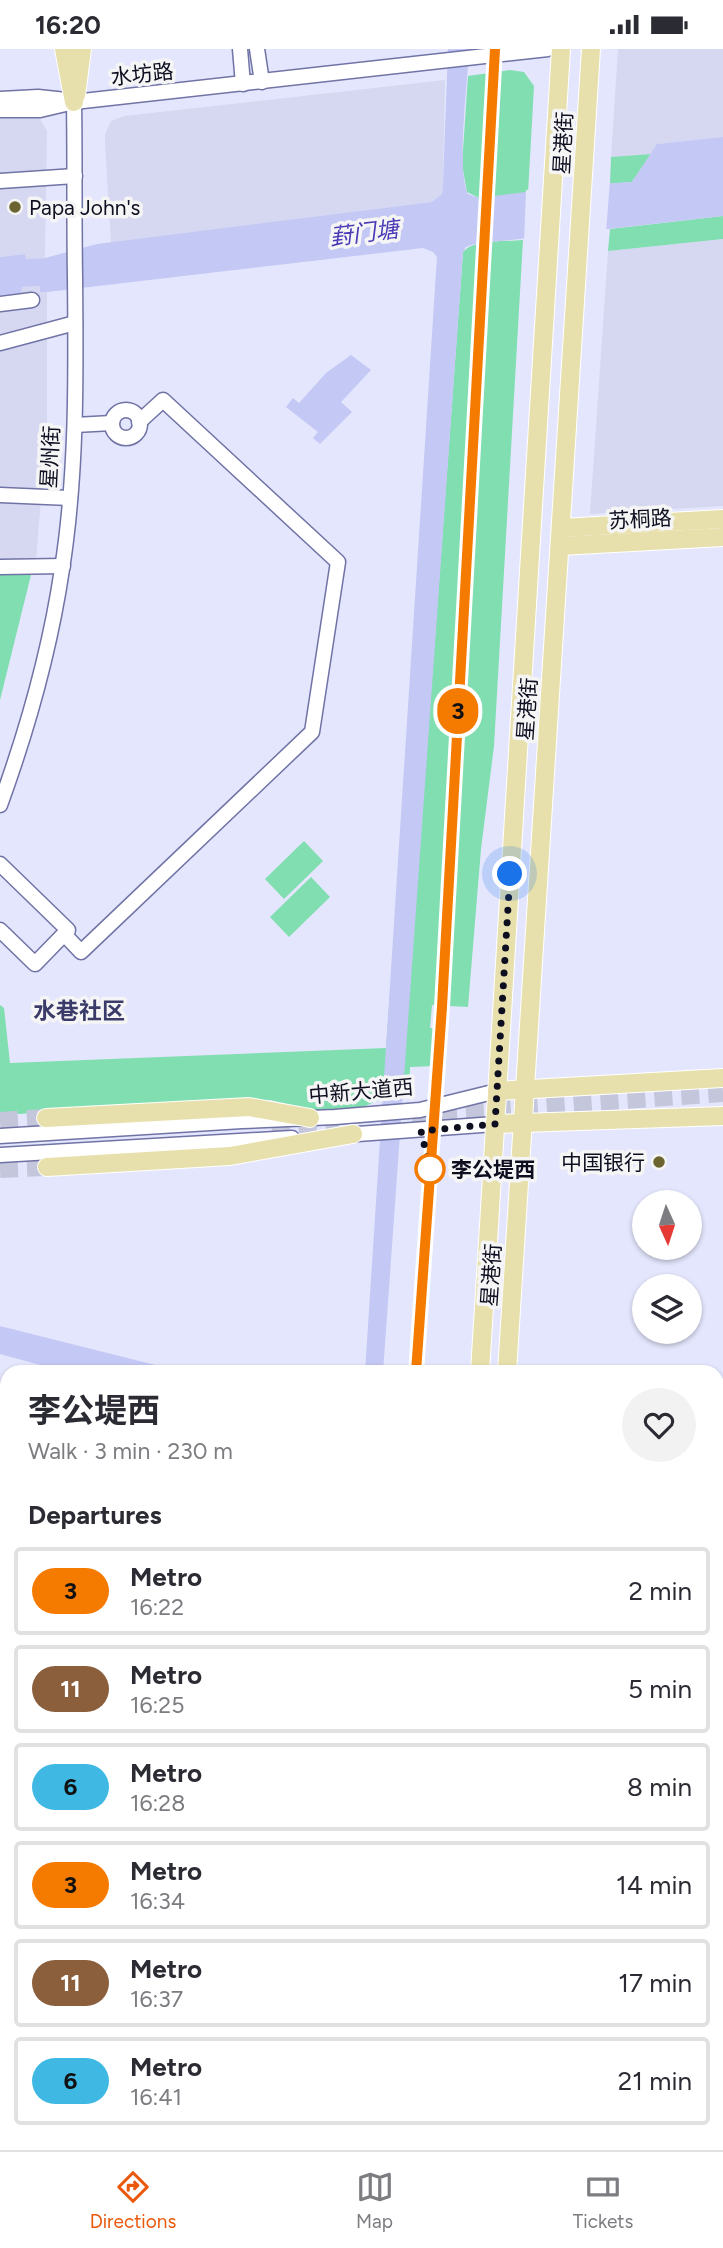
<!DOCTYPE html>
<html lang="en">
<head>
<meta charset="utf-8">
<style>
	:root { --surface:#fff; --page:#f2f2f3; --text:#2b2b33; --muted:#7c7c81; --line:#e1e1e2; --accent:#ea580c }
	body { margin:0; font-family:Figtree,"Noto Sans SC",sans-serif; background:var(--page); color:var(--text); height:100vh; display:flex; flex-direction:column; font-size:26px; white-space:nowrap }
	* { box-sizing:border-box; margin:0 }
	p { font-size:23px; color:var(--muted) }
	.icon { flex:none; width:38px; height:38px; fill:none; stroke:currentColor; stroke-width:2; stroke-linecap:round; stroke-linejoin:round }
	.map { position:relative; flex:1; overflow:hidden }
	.panel { position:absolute; left:0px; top:1316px; width:724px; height:786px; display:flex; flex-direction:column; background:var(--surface); border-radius:21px 21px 0 0; box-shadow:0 2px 5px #0004 }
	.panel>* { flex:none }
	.badge { padding:0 14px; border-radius:23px; font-size:24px; line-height:46px }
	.needle { width:46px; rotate:177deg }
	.tools { position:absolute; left:632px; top:1141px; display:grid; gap:14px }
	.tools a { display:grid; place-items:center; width:70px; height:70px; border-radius:50%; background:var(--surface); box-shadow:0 2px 5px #0004; font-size:35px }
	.you { position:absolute; width:35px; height:35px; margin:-18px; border:5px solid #fff; border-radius:50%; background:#1a73e8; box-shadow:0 0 0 10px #1a73e833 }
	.map>.badge { position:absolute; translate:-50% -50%; box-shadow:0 0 0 4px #fff }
	h2 { padding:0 28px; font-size:26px; line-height:63px }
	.round { display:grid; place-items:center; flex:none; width:74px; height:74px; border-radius:37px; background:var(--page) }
	.head { display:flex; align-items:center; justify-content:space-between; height:119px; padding:0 28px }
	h1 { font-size:33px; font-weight:700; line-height:52px }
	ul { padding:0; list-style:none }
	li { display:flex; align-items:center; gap:21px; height:88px; margin:0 14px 10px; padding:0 14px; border:4px solid var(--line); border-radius:7px }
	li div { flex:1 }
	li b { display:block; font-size:26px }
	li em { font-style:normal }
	li .badge { min-width:77px; font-weight:700; text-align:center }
	.status { display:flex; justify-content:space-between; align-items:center; height:49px; padding:0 35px; background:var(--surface); direction:ltr }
	.status svg { height:19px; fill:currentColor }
	.tabs { display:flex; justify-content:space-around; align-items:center; height:98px; border-top:2px solid var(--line); background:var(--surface); font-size:19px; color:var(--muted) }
	.tabs a { display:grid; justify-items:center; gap:4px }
	.tabs .active { color:var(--accent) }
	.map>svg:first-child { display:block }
</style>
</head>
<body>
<div class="status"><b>16:20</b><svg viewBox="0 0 49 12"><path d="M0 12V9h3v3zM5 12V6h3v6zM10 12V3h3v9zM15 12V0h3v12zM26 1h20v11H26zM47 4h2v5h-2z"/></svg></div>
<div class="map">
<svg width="723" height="2101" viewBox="0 0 723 2101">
	<rect width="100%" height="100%" fill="#e4e6fd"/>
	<g fill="#d6d8f2">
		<polygon points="618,0 723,0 723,88 658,95 651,105 611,108"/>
		<polygon points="445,31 443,135 442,145 432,153 111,194 105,96 105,85 111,72 124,67"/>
		<polygon points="0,68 30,68 40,70 47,82 45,209 26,210 25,205 0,208"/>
		<polygon points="723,190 723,457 590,465 608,202"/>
		<polygon points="40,237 41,243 47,243 47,376 36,512 0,512 0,246 21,244 21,238"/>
	</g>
	<g fill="#81deb0">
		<polygon points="510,21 524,23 534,37 528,144 479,149 467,143 462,116 468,27"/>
		<polygon points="651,105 632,133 610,135 611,108"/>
		<polygon points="723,167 723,190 608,202 610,180"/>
		<path d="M523,191L494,697L481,800L468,958L432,956L430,979H438L435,1017L410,1018L409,1047L383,1049L357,1061L315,1062L270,1051L0,1066V956L4,959L10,1014L386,999L396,863L415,862L463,203C475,189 506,193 523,191Z"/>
		<polygon points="32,522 0,651 0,523"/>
		<polygon points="304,792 323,812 284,850 265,830"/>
		<polygon points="311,828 330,848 289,888 270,868"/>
		<rect x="351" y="2095" width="55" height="6"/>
	</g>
	<g fill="#c4c8f4">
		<path d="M448,0H469C468,31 456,122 468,145L479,149L580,136L632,133L657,95L723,88V167L475,195L466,198L463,203L383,1323H365L437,208L433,203L423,199L47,243H40V237L22,238L21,244L0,246V208L25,205L26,210L45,209L97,195L432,153L442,145L443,135Z"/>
		<polygon points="351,306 371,321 341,353 352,363 320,395 313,389 318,383 286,358 293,349 299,354 326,324"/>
		<polygon points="0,1277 183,1323 66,1323 0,1305"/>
	</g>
	<polygon fill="#e4e6fd" points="610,131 606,184 524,194 526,141"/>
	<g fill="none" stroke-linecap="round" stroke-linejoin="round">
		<g stroke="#c4c6dc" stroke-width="18" stroke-dasharray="18 9" stroke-linecap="butt">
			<polyline points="412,1066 723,1044"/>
			<polyline points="0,1072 46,1069"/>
			<polyline points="272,1085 339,1081"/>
			<polyline points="0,1120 47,1118"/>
		</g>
		<defs>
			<g id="minor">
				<polyline points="240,0 243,35"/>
				<polyline points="257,0 262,33"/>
				<polyline points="0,50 38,48 66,51"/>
				<polyline points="0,61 40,61 74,53 548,0"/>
				<polyline points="0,132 75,127"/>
				<polyline points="0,255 32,251"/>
				<polyline points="0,294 75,274"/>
				<circle cx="126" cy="375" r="14"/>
				<polyline points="75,376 112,374"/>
				<polyline points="0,446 70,449"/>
				<polyline points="0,518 63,517"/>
				<path d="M0,756C28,679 50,601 62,520C77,424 76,326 75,228C74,170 75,111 74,53"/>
				<polyline points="0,815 68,881 35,915 0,881"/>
				<polyline points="64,885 81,903 312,683 338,513 163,351 139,373"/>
				<polyline points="344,1086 495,1075"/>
				<polyline points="0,1087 242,1072 335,1068 420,1061 497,1042"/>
				<polyline points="0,1106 292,1089"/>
				<polyline points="718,1505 723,1506"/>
				<polyline points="718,1576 723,1578"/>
				<polyline points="718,2054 723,2054"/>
				<polyline points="135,2095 135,2101"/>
				<polyline points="675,2095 675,2101"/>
				<polyline points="608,2098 618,2095"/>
				<polyline points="509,2101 510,2095"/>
			</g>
			<g id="major">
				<polyline points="64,0 74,53"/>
				<polyline points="76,46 82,0"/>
				<polyline points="561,479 723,470"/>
				<polyline points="560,497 723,488"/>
				<polyline points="497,1042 723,1029"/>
				<polyline points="46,1069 249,1058 310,1069"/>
				<polyline points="495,1075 723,1067"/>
				<polyline points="47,1118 230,1107 353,1085"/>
				<polyline points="480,1323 561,0"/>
				<polyline points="507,1323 591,0"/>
				<polyline points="423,2101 424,2095"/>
				<polyline points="453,2101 453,2095"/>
				<polyline points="468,2101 468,2095"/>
			</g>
		</defs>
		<use href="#minor" stroke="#7073a5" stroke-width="17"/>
		<use href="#major" stroke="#fff" stroke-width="20"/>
		<use href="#minor" stroke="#fff" stroke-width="14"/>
		<use href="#major" stroke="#e8e0ac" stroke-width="18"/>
	</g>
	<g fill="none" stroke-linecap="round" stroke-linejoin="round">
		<defs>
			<polyline id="line" points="416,1323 442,958 495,0"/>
		</defs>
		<use href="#line" stroke="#fff" stroke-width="16"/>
		<use href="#line" stroke="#f57b00" stroke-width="10"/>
		<polyline stroke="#0d0e20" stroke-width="7" stroke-dasharray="0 12.6" points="430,1120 421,1082 495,1075 510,825"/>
	</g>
	<g fill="#6b6330" stroke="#f5f5f5" stroke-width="2.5">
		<circle cx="15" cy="158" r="7"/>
		<circle cx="659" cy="1113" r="7"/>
	</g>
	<circle fill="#fff" stroke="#f57b00" stroke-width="3.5" cx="430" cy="1120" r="14"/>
	<g text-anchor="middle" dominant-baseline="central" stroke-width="7" stroke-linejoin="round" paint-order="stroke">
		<g font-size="21" fill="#0d0e20" stroke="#f5f5f5">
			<text transform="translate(142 25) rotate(-6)">水坊路</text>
			<text transform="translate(563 94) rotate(-87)">星港街</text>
			<text transform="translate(50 408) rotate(-87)">星州街</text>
			<text transform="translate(640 470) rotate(-3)">苏桐路</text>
			<text transform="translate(527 660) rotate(-86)">星港街</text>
			<text transform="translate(361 1042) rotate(-5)">中新大道西</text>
			<text transform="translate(491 1226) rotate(-86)">星港街</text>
		</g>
		<g font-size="21" fill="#0d0e20" stroke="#f5f5f5" text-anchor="start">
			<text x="29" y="158">Papa John's</text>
			<text x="645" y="1113" text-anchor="end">中国银行</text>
		</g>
		<g font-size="21" font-weight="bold" fill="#0d0e20" stroke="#f5f5f5" text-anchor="start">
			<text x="451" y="1120">李公堤西</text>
		</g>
		<g font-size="23" font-style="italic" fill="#493ab5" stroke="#f5f5f5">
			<text transform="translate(364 184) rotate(-7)">葑门塘</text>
		</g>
		<g font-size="23" font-weight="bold" fill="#3a3b69" stroke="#f5f5f5">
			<text x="79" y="962">水巷社区</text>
		</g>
	</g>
</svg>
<div class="tools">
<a><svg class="needle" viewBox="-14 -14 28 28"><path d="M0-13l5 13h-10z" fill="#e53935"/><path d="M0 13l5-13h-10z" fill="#7c7c81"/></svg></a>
<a><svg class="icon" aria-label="layers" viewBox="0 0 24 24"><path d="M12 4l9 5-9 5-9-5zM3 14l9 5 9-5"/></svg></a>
</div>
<div class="you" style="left:510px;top:825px"></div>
<b class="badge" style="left:458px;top:662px;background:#f57b00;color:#111">3</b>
<section class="panel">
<div class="head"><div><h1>李公堤西</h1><p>Walk · 3 min · 230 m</p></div><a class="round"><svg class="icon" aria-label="heart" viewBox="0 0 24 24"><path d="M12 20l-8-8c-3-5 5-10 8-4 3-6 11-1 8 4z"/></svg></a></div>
<h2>Departures</h2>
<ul>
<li><span class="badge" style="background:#f57b00;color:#111">3</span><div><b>Metro</b><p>16:22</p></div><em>2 min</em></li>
<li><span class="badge" style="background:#8b5e3c;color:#fff">11</span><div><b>Metro</b><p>16:25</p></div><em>5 min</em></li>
<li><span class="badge" style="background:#3fb9e4;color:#111">6</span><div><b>Metro</b><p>16:28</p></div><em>8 min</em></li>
<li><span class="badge" style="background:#f57b00;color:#111">3</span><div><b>Metro</b><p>16:34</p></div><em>14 min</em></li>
<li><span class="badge" style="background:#8b5e3c;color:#fff">11</span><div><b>Metro</b><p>16:37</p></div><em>17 min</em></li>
<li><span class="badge" style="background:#3fb9e4;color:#111">6</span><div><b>Metro</b><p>16:41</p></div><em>21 min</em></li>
</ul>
</section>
</div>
<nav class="tabs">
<a class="active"><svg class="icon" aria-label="directions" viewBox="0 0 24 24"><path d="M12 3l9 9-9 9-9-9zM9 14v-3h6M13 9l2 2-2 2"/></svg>Directions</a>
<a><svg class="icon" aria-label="map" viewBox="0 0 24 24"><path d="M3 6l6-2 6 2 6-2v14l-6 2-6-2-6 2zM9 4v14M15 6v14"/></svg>Map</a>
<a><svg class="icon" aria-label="tickets" viewBox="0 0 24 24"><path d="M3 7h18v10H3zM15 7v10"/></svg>Tickets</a>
</nav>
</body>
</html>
